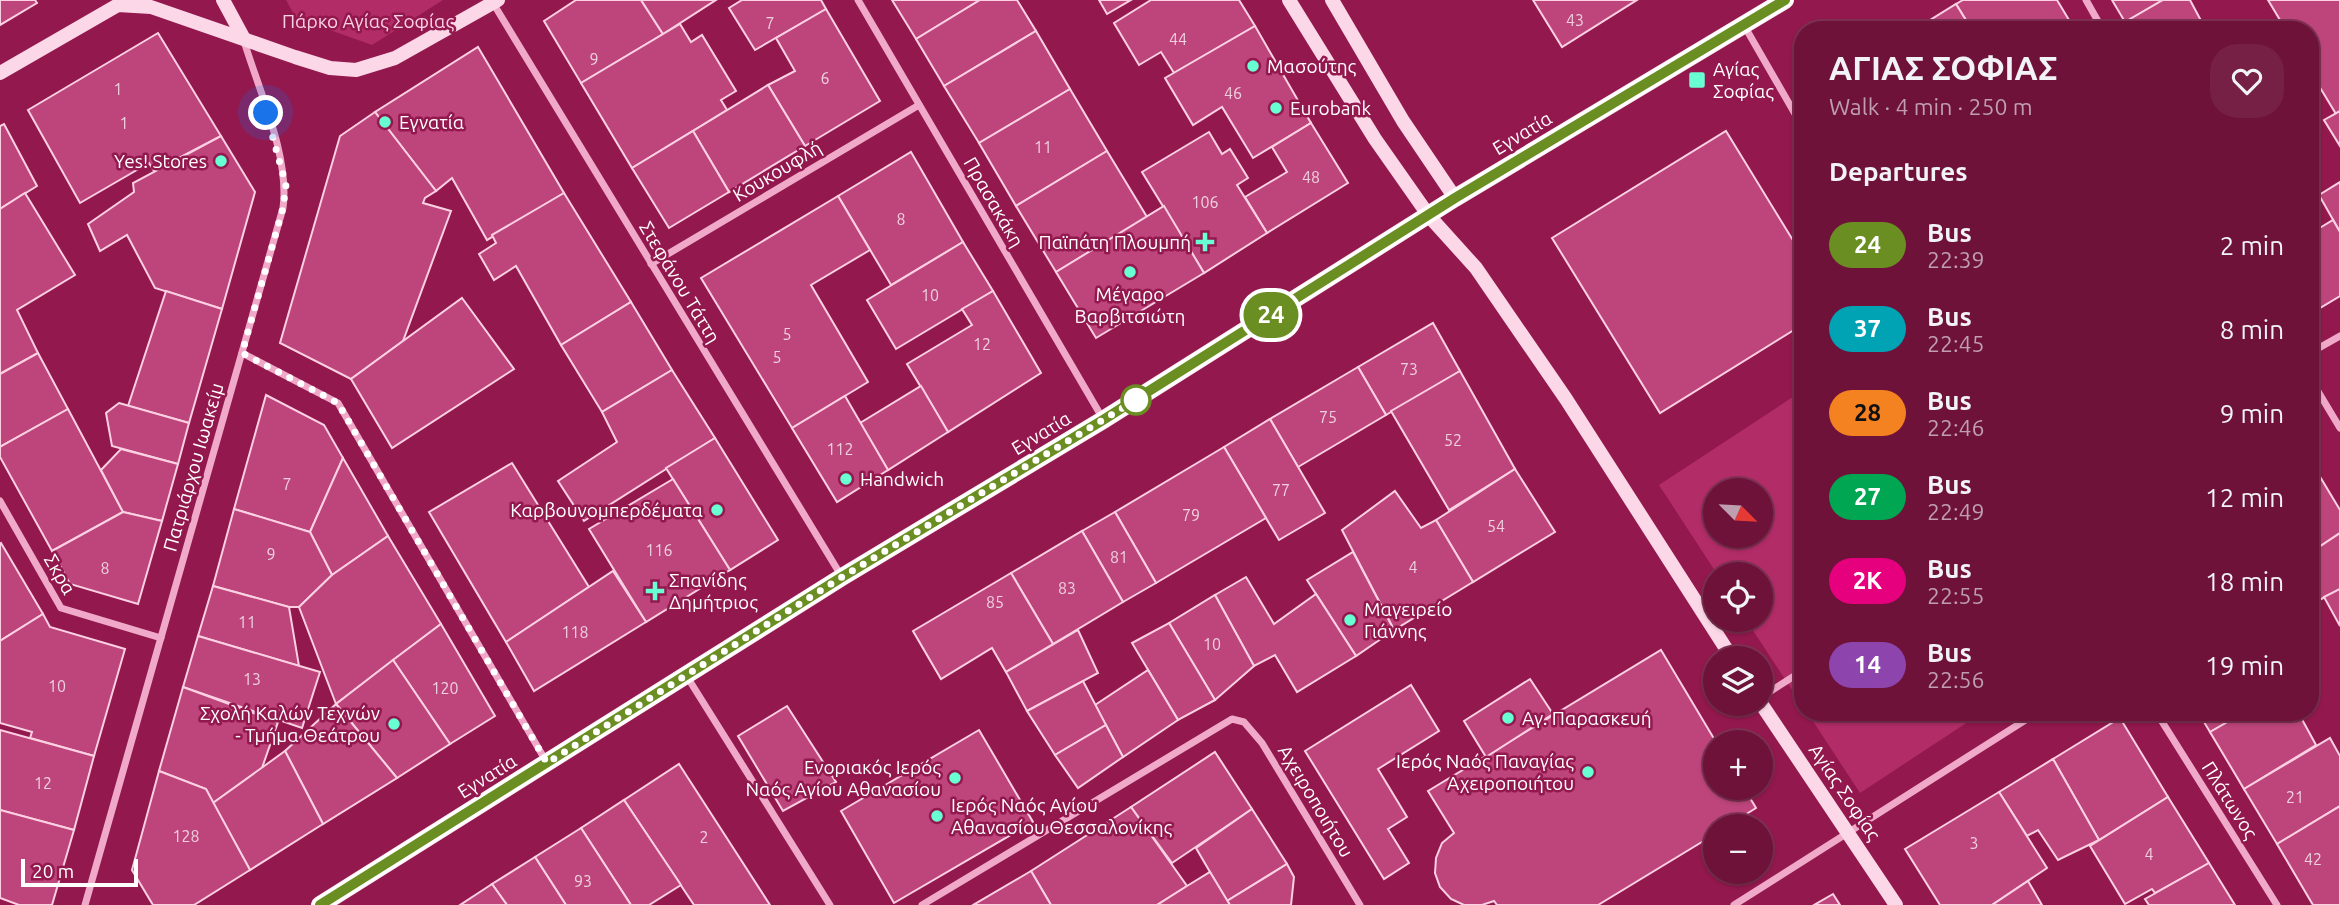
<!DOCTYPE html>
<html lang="en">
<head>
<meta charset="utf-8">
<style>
	:root { --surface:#6e123a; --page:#762045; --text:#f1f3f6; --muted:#bf9eaf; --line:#803254 }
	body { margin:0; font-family:Ubuntu,sans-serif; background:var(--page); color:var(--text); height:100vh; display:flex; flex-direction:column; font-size:26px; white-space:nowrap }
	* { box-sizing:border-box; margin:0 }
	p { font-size:23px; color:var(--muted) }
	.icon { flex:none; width:38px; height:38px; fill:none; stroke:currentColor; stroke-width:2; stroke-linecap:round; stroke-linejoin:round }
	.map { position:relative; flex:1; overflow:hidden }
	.panel { position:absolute; left:1794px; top:21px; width:525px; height:700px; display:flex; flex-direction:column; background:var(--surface); border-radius:28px; box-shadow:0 2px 5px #0004,0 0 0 2px var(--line) }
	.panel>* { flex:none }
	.badge { padding:0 14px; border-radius:23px; font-size:24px; line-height:46px }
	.needle { width:46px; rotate:114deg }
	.tools { position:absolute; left:1703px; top:478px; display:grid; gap:14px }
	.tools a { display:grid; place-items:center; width:70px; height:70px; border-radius:50%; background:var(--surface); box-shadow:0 2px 5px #0004,0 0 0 2px var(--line); font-size:35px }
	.scale { position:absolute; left:21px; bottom:18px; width:117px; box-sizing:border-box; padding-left:7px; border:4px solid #fff; border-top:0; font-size:19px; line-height:24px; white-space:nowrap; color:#fff; -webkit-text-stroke:5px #93184e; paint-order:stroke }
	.you { position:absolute; width:35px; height:35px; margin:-18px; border:5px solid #fff; border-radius:50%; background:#1a73e8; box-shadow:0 0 0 10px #1a73e833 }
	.map>.badge { position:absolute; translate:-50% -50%; box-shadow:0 0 0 4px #fff }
	h2 { padding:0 35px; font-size:26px; line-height:63px }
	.round { display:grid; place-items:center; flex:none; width:74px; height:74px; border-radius:28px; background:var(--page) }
	.summary { display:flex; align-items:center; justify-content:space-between; height:119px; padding:0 35px }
	h1 { font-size:33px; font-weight:700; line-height:52px }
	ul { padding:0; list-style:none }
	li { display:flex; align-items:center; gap:21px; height:84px; padding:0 35px }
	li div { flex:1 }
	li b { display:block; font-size:26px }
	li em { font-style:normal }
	li .badge { min-width:77px; font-weight:700; text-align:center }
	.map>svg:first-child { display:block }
</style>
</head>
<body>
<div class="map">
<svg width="2340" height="905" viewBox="0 0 2340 905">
	<rect width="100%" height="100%" fill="#93184e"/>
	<g fill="#b22c68" fill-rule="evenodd">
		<polygon points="286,0 443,0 372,45 296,18"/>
		<path d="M1802,391V705L1746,620H1760V574H1717L1659,485ZM1715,490H1760V536H1715Z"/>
		<polygon points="1807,712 1983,712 1860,793"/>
	</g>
	<g fill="#bd457b" stroke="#fbd0e3" stroke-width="2">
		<polygon points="0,0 35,0 37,3 0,25"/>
		<polygon points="576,0 641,0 663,34 581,83 544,21"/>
		<polygon points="641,0 716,0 663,34"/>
		<polygon points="742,0 821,0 826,9 755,50 729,8"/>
		<polygon points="892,0 980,0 916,39"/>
		<polygon points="980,0 1017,0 1036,31 944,86 916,39"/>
		<polygon points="1099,0 1131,0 1107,14"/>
		<polygon points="1151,0 1239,0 1255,26 1174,73 1161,52 1139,65 1114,23"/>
		<polygon points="1533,0 1637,0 1562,47"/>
		<polygon points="1963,0 2057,0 2072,25 2064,30 1972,30 1956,4"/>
		<polygon points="2112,0 2163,0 2125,22"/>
		<polygon points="2163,0 2190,0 2206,30 2130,30 2125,22"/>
		<polygon points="2268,0 2340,0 2340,111 2336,114 2310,71 2310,30 2286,30"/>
		<polygon points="1956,4 1972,30 1914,30"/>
		<polygon points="826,9 880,101 805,146 768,85 795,71 776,38"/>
		<polygon points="680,24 691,42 702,35 736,91 721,100 727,110 632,168 581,83"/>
		<polygon points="1255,26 1311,123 1253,158 1222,107 1193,125 1165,78"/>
		<polygon points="1036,31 1070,89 979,143 944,86"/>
		<polygon points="158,33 221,136 154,171 149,163 80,203 28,110"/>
		<polygon points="478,47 564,193 487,240 452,178 436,191 375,112"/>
		<polygon points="768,85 805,146 729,192 693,131"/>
		<polygon points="1070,89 1107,151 1016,206 979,143"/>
		<polygon points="2340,111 2340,146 2324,120"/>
		<polygon points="375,112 436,191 425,198 423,203 451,211 403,341 351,379 280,343 340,136"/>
		<polygon points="1311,123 1348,183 1267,233 1245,197 1287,172 1272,147"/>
		<polygon points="4,124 37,186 0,209 0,126"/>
		<polygon points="693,131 729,192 669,228 632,168"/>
		<polygon points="1726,131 1802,255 1802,325 1660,413 1552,238"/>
		<polygon points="1209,132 1222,154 1230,149 1248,178 1237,185 1267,233 1204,273 1142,172"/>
		<polygon points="221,136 255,192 222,309 155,288 127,235 100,251 88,224 134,192 133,183"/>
		<polygon points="1107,151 1147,217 1056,272 1016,206"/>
		<polygon points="911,152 963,242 891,285 838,196"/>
		<polygon points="2340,182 2340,232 2319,195"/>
		<polygon points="25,193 75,275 17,310 38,353 0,374 0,209"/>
		<polygon points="564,193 631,302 561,345 516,266 494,280 479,254 496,243 492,235"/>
		<polygon points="838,196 870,250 811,285 868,382 792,428 701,278"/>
		<polygon points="1164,206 1204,273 1096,338 1056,272"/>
		<polygon points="2310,216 2318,229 2333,220 2340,232 2340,296 2310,314"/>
		<polygon points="963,242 993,291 896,349 867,300"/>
		<polygon points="166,291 222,309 189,423 128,406"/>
		<polygon points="993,291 1041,373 948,432 907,364 972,325 962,309"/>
		<polygon points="462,298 514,369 392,448 351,379"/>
		<polygon points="631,302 672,370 602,412 561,345"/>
		<polygon points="1433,323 1460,371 1386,415 1358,367"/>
		<polygon points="38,353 68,409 0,447 0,374"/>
		<polygon points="1358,367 1386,415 1298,467 1270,419"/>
		<polygon points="672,370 715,438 584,521 558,481 617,442 602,412"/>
		<polygon points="1460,371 1515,469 1449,510 1391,411"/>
		<polygon points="921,386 948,432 888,470 860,423"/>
		<polygon points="266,395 324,425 343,458 310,532 234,509"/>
		<polygon points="845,396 888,470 837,502 792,428"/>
		<polygon points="119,403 189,423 178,464 112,446 106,413"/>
		<polygon points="68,409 123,512 52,551 0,457 0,447"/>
		<polygon points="1270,419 1325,513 1279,540 1224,447"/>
		<polygon points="715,438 778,540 730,570 666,468"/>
		<polygon points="1224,447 1266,518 1156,583 1115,512"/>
		<polygon points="121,449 178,464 162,521 123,512 101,470"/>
		<polygon points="343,458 388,536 332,575 310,532"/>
		<polygon points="2310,460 2340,510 2340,533 2310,553"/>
		<polygon points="512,463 589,587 506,642 429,512"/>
		<polygon points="1515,469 1555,532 1473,582 1436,520"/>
		<polygon points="673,479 730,570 646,622 589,529"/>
		<polygon points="1395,491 1421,528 1436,520 1473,582 1394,630 1342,530"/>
		<polygon points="234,509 310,532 332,575 299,607 289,607 213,586"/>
		<polygon points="123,512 162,521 138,604 70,584 52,551"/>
		<polygon points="1115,512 1156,583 1123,602 1082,531"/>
		<polygon points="1082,531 1123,602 1053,644 1011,573"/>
		<polygon points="2340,533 2340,589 2310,605 2310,553"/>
		<polygon points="388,536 441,624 336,704 299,607 332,575"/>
		<polygon points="1,543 43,614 0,641 0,544"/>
		<polygon points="1353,552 1394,630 1356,656 1307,580"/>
		<polygon points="613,571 646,622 534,691 506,642"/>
		<polygon points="1011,573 1053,644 1006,672 992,648 941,679 913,631"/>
		<polygon points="1246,577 1274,624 1316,594 1356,656 1297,692 1275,655 1254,666 1215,595"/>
		<polygon points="213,586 289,607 299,666 198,636"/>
		<polygon points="2340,589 2340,626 2324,597"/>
		<polygon points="1215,595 1254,666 1215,700 1169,623"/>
		<polygon points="43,614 50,627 125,649 94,756 30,738 32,732 0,723 0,641"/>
		<polygon points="1169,623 1215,700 1178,720 1132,643"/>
		<polygon points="441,624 495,716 450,744 393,660"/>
		<polygon points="1078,630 1098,673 1027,711 1006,672"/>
		<polygon points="198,636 320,672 302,728 183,687"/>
		<polygon points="1661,650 1716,742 1715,788 1744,788 1756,808 1727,826 1715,826 1715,834 1598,905 1497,905 1494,901 1482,905 1464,905 1451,899 1440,887 1435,873 1436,858 1442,843 1454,833 1428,791"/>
		<polygon points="393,660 450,744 397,778 336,704"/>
		<polygon points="1148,670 1178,720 1123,757 1095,705"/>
		<polygon points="1530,679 1553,714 1486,757 1464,721"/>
		<polygon points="1083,681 1106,725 1055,755 1027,711"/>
		<polygon points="1411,685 1439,731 1378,769 1407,817 1388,829 1409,863 1384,879 1305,751"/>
		<polygon points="183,687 278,722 262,768 213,803 206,789 159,771"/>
		<polygon points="336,704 397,778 323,824 285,751"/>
		<polygon points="787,706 836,782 783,811 738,736"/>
		<polygon points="2198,712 2245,712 2210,732"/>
		<polygon points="2245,712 2298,712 2316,745 2244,789 2210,732"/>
		<polygon points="2120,718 2168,797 2099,840 2053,759"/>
		<polygon points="1106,725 1123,757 1078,788 1055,755"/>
		<polygon points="0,730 94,756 74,830 0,810"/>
		<polygon points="979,730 1033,822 894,903 841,811"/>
		<polygon points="2330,738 2340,756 2340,806 2277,844 2244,789"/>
		<polygon points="285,751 323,824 250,870 213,803"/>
		<polygon points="1215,752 1252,809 1172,863 1131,807"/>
		<polygon points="2053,759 2099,840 2058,860 2038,830 2027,836 1999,792"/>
		<polygon points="679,764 770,905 694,905 624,800"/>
		<polygon points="159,771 206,789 250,870 194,905 153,905 132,870"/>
		<polygon points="1999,792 2047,868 1992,905 1940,905 1905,849"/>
		<polygon points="2168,797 2209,863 2155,893 2152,889 2125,904 2090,846"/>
		<polygon points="624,800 681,885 649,905 631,905 581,828"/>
		<polygon points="2340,806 2340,905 2313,905 2277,844"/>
		<polygon points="1131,807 1187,886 1157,905 1051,905 1031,871"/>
		<polygon points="1252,809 1287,864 1227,901 1196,848"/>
		<polygon points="0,810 74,830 52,905 19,905 0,898"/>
		<polygon points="581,828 631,905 566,905 535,857"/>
		<polygon points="535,857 566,905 507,905 492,884"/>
		<polygon points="2209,863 2235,905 2149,905 2145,899"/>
		<polygon points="1287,864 1294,877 1291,905 1230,905 1227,901"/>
		<polygon points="1031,871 1051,905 973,905"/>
		<polygon points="1210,872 1230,905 1157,905 1187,886"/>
		<polygon points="2028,881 2042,905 1992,905"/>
		<polygon points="492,884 507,905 460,905"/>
		<polygon points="1833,894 1840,905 1814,905"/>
	</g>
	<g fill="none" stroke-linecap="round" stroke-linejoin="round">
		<g stroke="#f0a9c9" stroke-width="7">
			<polyline points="858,0 1103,419"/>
			<polyline points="2086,0 2103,30"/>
			<polyline points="493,3 842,577"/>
			<polyline points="1745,27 1802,126"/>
			<polyline points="651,264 919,105"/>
			<polyline points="242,353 338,403 547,763"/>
			<polyline points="2310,353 2340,336"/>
			<polyline points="2310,378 2340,428"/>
			<polyline points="0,501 61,608 161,638"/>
			<polyline points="686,675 830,905"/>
			<polyline points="1760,698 1802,671"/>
			<polyline points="2156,712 2277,905"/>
			<path d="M85,905L283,208C290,157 259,91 244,41"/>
			<polyline points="922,905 1232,719 1244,722 1262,743 1360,905"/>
			<polyline points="1734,905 2038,712"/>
		</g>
		<g stroke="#fbd7e7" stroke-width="14">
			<polyline points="223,0 243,37"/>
			<polyline points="1289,0 1375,139 1429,216 1476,268 1566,399 1732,658"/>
			<polyline points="1332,0 1403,121 1455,198"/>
			<polyline points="0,73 118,5 151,7 295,57 330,68 356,70 395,58 498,0"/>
			<polyline points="1760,702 1896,905"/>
		</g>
		<polyline stroke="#fff2f7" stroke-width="18" points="320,905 842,577 1103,420 1455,198 1785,0"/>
	</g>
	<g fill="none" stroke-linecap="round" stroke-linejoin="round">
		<defs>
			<polyline id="line" points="320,905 842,577 1103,420 1455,198 1785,0"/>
		</defs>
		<use href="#line" stroke="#fff" stroke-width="16"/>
		<use href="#line" stroke="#6b8e23" stroke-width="10"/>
		<polyline stroke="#fff" stroke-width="7" stroke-dasharray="0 12.6" points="266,113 286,185 283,208 242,353 338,403 547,763 842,577 1136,400"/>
	</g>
	<g fill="#68ffd3" stroke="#93184e" stroke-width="2.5">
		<circle cx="1253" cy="66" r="7"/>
		<rect x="1688" y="71" width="18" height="18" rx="3.5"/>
		<circle cx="1276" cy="108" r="7"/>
		<circle cx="385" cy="122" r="7"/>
		<circle cx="221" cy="161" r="7"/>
		<path d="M1201.5 231.5h7v7h7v7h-7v7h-7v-7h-7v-7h7z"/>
		<circle cx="1130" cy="272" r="7"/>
		<circle cx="846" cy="479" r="7"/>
		<circle cx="717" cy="510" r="7"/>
		<path d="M651.5 580.5h7v7h7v7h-7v7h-7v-7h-7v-7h7z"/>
		<circle cx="1350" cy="620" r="7"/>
		<circle cx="1508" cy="718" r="7"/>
		<circle cx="394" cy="724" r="7"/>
		<circle cx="1588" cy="772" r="7"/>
		<circle cx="955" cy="778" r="7"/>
		<circle cx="937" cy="816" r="7"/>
	</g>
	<circle fill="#fff" stroke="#6b8e23" stroke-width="3.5" cx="1136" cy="400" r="14"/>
	<g text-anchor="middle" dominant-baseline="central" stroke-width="5" stroke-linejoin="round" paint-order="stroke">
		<g font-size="16" fill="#eed0de">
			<text x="1575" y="20">43</text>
			<text x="770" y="23">7</text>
			<text x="1178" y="39">44</text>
			<text x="594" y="59">9</text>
			<text x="825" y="78">6</text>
			<text x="118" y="89">1</text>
			<text x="1233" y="93">46</text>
			<text x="124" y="123">1</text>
			<text x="1043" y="147">11</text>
			<text x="1311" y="177">48</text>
			<text x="1205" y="202">106</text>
			<text x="901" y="219">8</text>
			<text x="930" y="295">10</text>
			<text x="787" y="334">5</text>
			<text x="982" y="344">12</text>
			<text x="777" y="357">5</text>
			<text x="1409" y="369">73</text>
			<text x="1328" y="417">75</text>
			<text x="1453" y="440">52</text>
			<text x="840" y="449">112</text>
			<text x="287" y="484">7</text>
			<text x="1281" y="490">77</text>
			<text x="1191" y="515">79</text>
			<text x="1496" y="526">54</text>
			<text x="659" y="550">116</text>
			<text x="271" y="554">9</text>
			<text x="1119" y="557">81</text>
			<text x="1413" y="567">4</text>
			<text x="105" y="568">8</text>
			<text x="1067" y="588">83</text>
			<text x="995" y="602">85</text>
			<text x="247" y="622">11</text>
			<text x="575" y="632">118</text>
			<text x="1212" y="644">10</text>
			<text x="252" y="679">13</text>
			<text x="57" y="686">10</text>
			<text x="445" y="688">120</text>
			<text x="43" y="783">12</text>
			<text x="2295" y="797">21</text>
			<text x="186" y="836">128</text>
			<text x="704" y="837">2</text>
			<text x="1974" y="843">3</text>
			<text x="2149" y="854">4</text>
			<text x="2313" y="859">42</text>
			<text x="583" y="881">93</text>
		</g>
		<g font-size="19" fill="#fbd0e3" stroke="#93184e">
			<text x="368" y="21">Πάρκο Αγίας Σοφίας</text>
		</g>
		<g font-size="19" fill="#fff" stroke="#93184e" text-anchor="start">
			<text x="1267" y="66">Μασούτης</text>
			<text x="1713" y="69">Αγίας<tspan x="1713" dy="22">Σοφίας</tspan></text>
			<text x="1290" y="108">Eurobank</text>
			<text x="399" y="122">Εγνατία</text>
			<text x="207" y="161" text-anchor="end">Yes! Stores</text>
			<text x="1191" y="242" text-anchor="end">Παϊπάτη Πλουμπή</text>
			<text x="1130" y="294" text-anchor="middle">Μέγαρο<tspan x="1130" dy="22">Βαρβιτσιώτη</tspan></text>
			<text x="860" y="479">Handwich</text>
			<text x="703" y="510" text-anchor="end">Καρβουνομπερδέματα</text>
			<text x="669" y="580">Σπανίδης<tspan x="669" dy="22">Δημήτριος</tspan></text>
			<text x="1364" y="609">Μαγειρείο<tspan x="1364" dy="22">Γιάννης</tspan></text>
			<text x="380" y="713" text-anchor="end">Σχολή Καλών Τεχνών<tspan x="380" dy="22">- Τμήμα Θεάτρου</tspan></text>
			<text x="1522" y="718">Αγ. Παρασκευή</text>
			<text x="1574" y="761" text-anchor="end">Ιερός Ναός Παναγίας<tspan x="1574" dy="22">Αχειροποιήτου</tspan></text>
			<text x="941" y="767" text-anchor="end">Ενοριακός Ιερός<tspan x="941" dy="22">Ναός Αγίου Αθανασίου</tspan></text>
			<text x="951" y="805">Ιερός Ναός Αγίου<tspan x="951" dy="22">Αθανασίου Θεσσαλονίκης</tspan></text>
		</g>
		<g font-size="19" fill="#fff" stroke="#93184e">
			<text transform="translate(1522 133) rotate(-31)">Εγνατία</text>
			<text transform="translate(777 171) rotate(-31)">Κουκουφλή</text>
			<text transform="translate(994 202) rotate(60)">Πρασακάκη</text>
			<text transform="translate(680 282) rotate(59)">Στεφάνου Τάττη</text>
			<text transform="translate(1041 433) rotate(-31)">Εγνατία</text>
			<text transform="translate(193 467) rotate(-74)">Πατριάρχου Ιωακείμ</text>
			<text transform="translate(60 574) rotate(60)">Σκρα</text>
			<text transform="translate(487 776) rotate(-32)">Εγνατία</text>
			<text transform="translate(1845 792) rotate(56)">Αγίας Σοφίας</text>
			<text transform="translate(2230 800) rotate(58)">Πλάτωνος</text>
			<text transform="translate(1316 801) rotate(59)">Αχειροποιήτου</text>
		</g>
	</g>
</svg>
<div class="tools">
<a><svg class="needle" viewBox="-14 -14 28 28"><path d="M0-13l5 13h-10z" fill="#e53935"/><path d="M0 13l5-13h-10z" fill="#bf9eaf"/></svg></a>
<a><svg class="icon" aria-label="locate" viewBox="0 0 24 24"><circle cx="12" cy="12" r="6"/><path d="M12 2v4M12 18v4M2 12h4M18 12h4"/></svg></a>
<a><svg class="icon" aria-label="layers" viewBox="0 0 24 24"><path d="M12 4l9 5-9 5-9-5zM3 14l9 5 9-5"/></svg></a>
<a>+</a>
<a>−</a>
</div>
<div class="scale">20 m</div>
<div class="you" style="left:266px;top:113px"></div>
<b class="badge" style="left:1271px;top:315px;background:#6b8e23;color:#fff">24</b>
<section class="panel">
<div class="summary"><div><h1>ΑΓΙΑΣ ΣΟΦΙΑΣ</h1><p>Walk · 4 min · 250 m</p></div><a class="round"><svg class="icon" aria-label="heart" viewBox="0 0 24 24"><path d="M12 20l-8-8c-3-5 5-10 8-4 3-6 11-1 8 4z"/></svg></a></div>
<h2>Departures</h2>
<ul>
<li><span class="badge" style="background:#6b8e23;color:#fff">24</span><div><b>Bus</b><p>22:39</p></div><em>2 min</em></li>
<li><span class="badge" style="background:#00a3b4;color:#fff">37</span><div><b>Bus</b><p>22:45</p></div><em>8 min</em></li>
<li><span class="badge" style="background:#f58220;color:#111">28</span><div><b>Bus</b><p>22:46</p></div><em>9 min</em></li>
<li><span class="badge" style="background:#00a651;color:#fff">27</span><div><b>Bus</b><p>22:49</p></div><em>12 min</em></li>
<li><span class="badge" style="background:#e6007e;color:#fff">2Κ</span><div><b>Bus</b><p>22:55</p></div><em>18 min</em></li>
<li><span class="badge" style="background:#8e44ad;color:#fff">14</span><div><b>Bus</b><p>22:56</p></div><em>19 min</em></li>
</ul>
</section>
</div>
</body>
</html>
